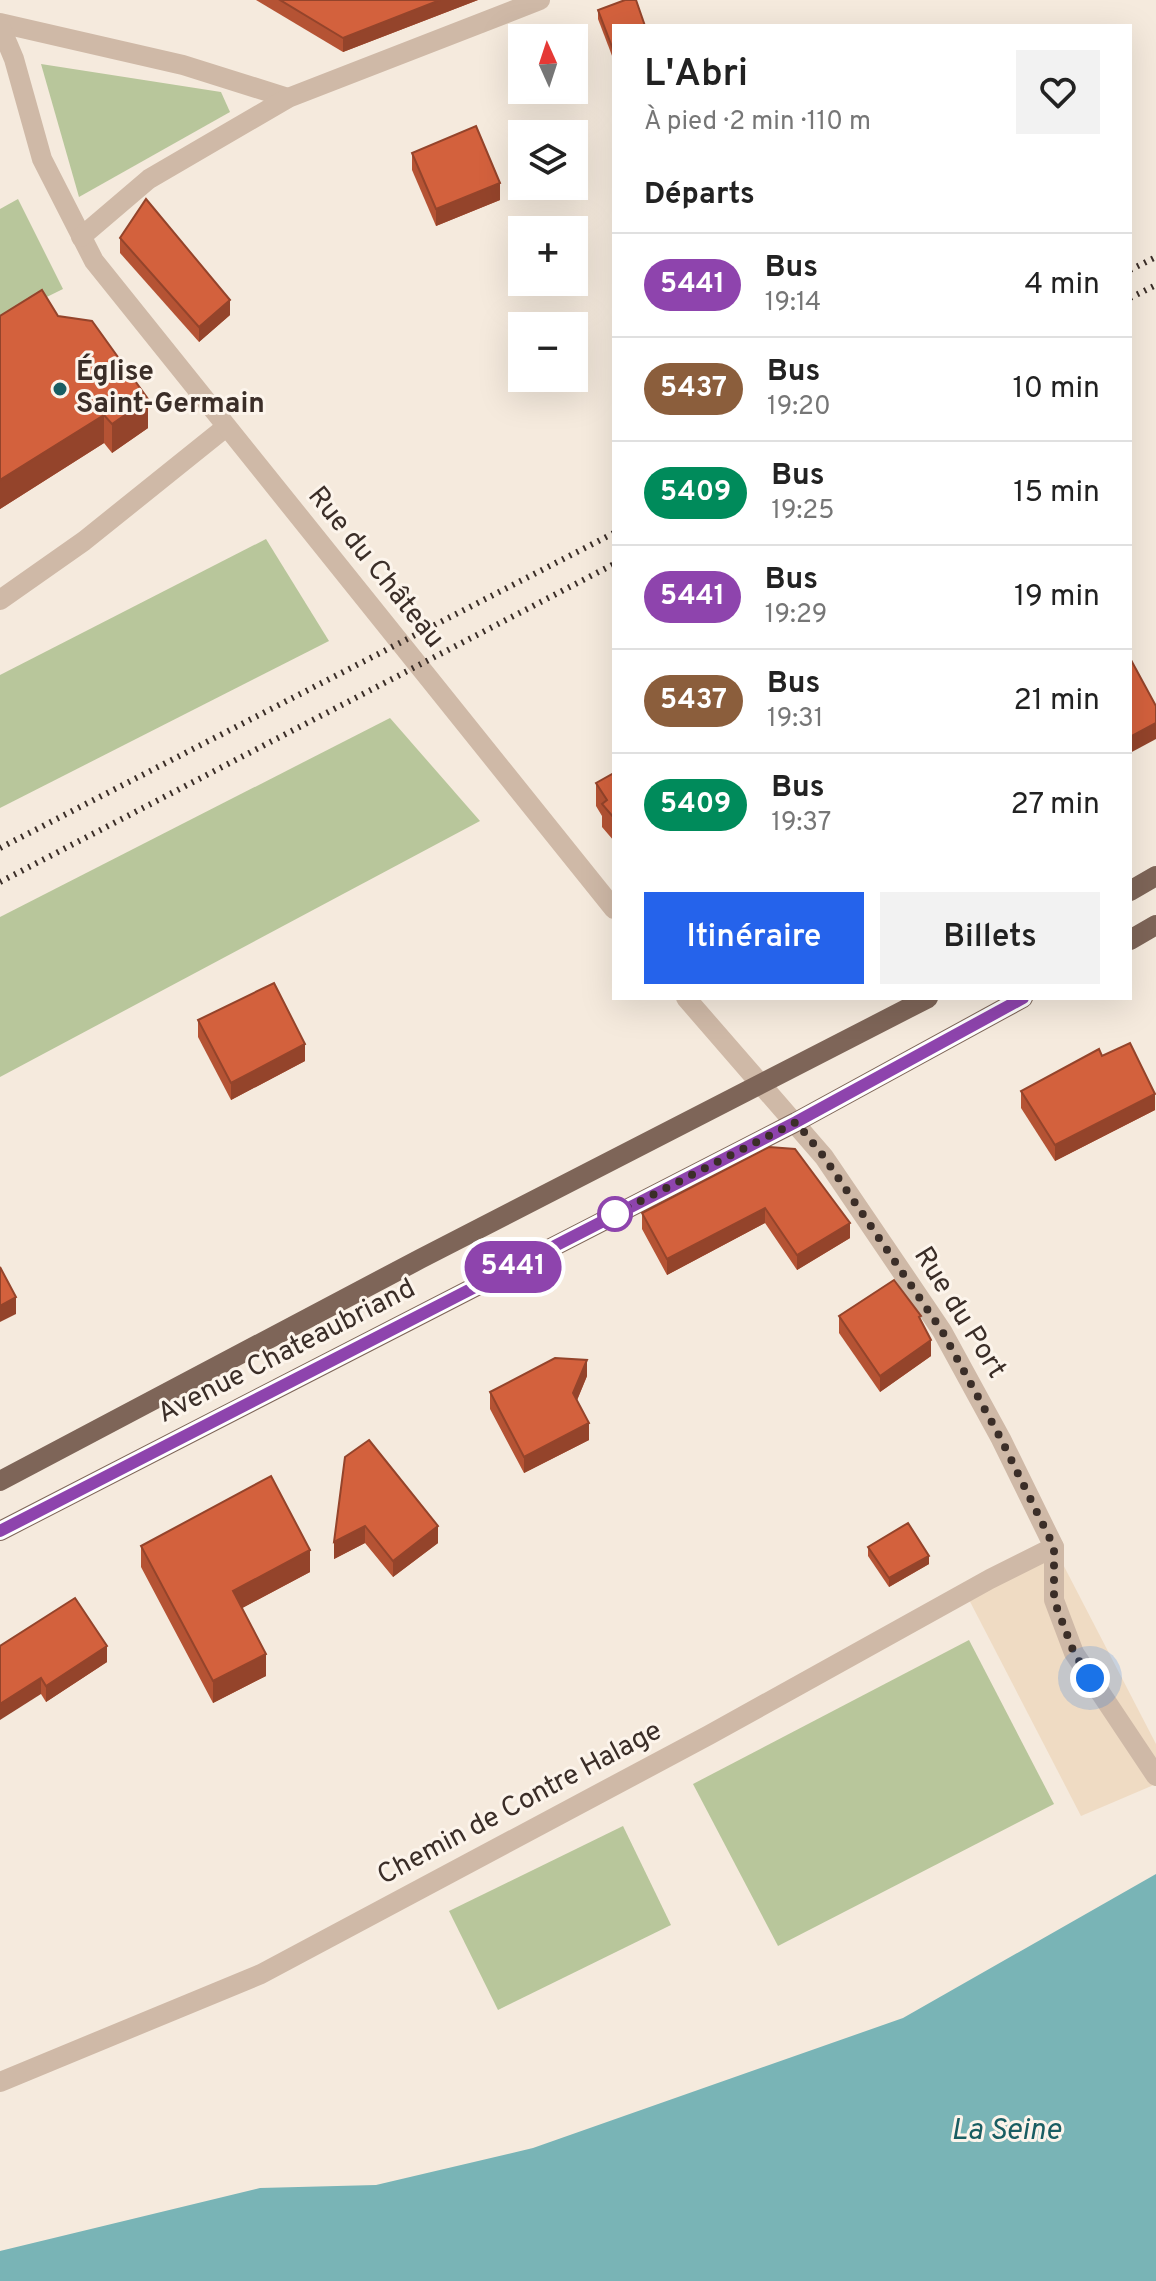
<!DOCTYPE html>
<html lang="fr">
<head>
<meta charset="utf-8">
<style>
	:root { --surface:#fff; --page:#f2f2f2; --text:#222; --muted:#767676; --line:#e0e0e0; --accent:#2563eb }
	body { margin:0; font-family:Overpass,sans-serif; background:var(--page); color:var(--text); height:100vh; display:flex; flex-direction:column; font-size:30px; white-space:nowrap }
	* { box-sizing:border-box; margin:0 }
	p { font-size:26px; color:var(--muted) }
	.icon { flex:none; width:44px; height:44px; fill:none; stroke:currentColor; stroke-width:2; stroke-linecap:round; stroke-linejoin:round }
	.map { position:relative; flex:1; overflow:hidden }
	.side { position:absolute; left:612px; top:24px; width:520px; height:976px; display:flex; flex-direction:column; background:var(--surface); border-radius:0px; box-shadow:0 8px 32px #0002 }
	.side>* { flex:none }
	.badge { padding:0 16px; border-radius:26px; font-size:28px; line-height:52px }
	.needle { width:52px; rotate:357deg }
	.buttons { position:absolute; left:508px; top:24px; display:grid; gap:16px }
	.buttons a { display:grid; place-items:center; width:80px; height:80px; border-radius:0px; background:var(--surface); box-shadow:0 8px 32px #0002; font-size:40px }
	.you { position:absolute; width:40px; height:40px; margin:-20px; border:6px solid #fff; border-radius:50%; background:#1a73e8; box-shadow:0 0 0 12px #1a73e833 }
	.map>.badge { position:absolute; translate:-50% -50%; box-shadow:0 0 0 4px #fff }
	h2 { padding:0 32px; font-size:30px; line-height:72px }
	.round { display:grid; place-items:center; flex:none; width:84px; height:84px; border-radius:0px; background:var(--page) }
	.summary { display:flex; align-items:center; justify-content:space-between; height:136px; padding:0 32px }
	h1 { font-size:38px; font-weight:600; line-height:60px }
	.action { display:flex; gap:16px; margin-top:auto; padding:16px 32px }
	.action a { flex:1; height:92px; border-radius:0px; background:var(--accent); color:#fff; font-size:32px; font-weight:600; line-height:92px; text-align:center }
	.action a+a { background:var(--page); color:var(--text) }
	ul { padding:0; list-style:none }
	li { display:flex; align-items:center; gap:24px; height:104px; padding:0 32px; border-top:2px solid var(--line) }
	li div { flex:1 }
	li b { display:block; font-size:30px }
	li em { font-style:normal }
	li .badge { min-width:88px; font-weight:700; text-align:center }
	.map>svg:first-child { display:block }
</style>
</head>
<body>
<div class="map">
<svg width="1156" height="2281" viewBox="0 0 1156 2281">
	<rect width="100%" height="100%" fill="#f5eadd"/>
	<g fill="#b8c69b">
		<polygon points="41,64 221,92 230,112 79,197"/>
		<polygon points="18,199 63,289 0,320 0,209"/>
		<polygon points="266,539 329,641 0,808 0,675"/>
		<polygon points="390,718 480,821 0,1077 0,917"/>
		<polygon points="969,1640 1054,1804 778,1946 693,1784"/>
		<polygon points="623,1826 671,1925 498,2010 449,1911"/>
	</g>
	<polygon fill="#efdbc3" points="1054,1547 1156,1744 1156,1784 1081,1816 965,1592"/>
	<polygon fill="#79b4b6" points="1156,1874 1156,2281 0,2281 0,2251 260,2188 376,2185 533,2148 903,2018"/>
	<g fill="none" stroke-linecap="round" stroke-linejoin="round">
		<g stroke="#cfb9a7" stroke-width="20">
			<polyline points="0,600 84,541 226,427"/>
			<polyline points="1054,1547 1054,1600 1074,1653 1156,1776"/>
		</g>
		<g stroke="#cfb9a7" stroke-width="20">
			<polyline points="0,23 183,65 288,98"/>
			<polyline points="0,26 14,59 42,159 94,261 614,909"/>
			<polyline points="81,237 149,179 288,98 540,0"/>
			<polyline points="0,2082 261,1974 709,1735 990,1579 1054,1547 1001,1439 942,1331 824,1157 686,998"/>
		</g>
		<g stroke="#7e6558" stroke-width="20">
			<polyline points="1130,891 1156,876"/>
			<polyline points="1130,940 1156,925"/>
			<polyline points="0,1481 420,1259 928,998"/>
			<polyline points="0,1531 796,1122 1023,998"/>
		</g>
		<g stroke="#3b2e28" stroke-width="6" stroke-dasharray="2 6" stroke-linecap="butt">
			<polyline points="1130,270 1156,257"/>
			<polyline points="1130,298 1156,285"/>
			<polyline points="0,848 614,533"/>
			<polyline points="0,882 614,564"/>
		</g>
	</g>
	<g fill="#b55334">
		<polygon points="256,0 478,0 343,52"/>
		<polygon points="598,10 614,26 614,61 598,19"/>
		<polygon points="412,153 500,200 436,226 412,170"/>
		<polygon points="120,238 230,315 199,342 120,253"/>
		<polygon points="0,316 58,316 148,428 112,453 104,443 0,509"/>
		<polygon points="614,773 614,841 602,827 602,816 596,806 596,783"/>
		<polygon points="198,1020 305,1061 231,1100 198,1037"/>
		<polygon points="1102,1056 1155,1110 1055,1161 1021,1108 1021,1091"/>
		<polygon points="769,1147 850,1238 797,1270 765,1223 667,1275 642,1229 642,1213"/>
		<polygon points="839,1316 921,1322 931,1356 880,1392 839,1333"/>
		<polygon points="587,1376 577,1400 589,1440 524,1473 490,1409 490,1392"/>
		<polygon points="345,1457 438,1543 393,1577 365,1543 334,1559"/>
		<polygon points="141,1546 310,1572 242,1608 266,1676 213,1703 141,1567"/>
		<polygon points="868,1547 929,1564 889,1587 868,1556"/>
		<polygon points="0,1646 107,1662 46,1702 41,1694"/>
	</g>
	<g fill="#94442b">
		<polygon points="440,0 478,0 343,52 343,38"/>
		<polygon points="500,183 500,200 436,226 436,209"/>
		<polygon points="230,300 230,315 199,342 199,327"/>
		<polygon points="148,399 148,428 112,453 112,424"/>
		<polygon points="104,415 104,443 0,509 0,480"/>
		<polygon points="1156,723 1156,739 1130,753 1130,737"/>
		<polygon points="305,1044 305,1061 231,1100 231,1083"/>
		<polygon points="1155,1094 1155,1110 1055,1161 1055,1145"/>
		<polygon points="765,1208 765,1223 667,1275 667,1259"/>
		<polygon points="850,1223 850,1238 797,1270 797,1255"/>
		<polygon points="16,1297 16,1314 0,1322 0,1306"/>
		<polygon points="931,1340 931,1356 880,1392 880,1376"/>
		<polygon points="587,1360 587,1376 573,1410 573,1393"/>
		<polygon points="589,1423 589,1440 524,1473 524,1457"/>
		<polygon points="365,1526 365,1543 334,1559 334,1542"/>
		<polygon points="438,1526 438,1543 393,1577 393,1561"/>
		<polygon points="310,1550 310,1572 233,1613 233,1591"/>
		<polygon points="929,1556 929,1564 889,1587 889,1578"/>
		<polygon points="107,1646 107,1662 46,1702 46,1686"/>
		<polygon points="266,1654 266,1676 213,1703 213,1681"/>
		<polygon points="41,1678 41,1694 0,1720 0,1704"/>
	</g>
	<g fill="#d3613d" stroke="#94442b" stroke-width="2">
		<polygon points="280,0 440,0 343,38"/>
		<polygon points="625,0 636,0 645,26 614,26 614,52 598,10"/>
		<polygon points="476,126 500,183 436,209 412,153"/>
		<polygon points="146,199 230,300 199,327 120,238"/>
		<polygon points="42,290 58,316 92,321 148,399 112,424 104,415 0,480 0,316"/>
		<polygon points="1131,660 1156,706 1156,723 1130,737 1130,661"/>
		<polygon points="614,773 614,818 602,804 607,800 596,783"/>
		<polygon points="274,983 305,1044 231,1083 198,1020"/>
		<polygon points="1130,1043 1155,1094 1055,1145 1021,1091 1099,1049 1102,1056"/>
		<polygon points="769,1147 795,1149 850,1223 797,1255 765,1208 667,1259 642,1213"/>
		<polygon points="0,1267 16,1297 0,1306"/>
		<polygon points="894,1280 921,1316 919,1317 931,1340 880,1376 839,1316"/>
		<polygon points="555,1358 587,1360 573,1393 589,1423 524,1457 490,1392"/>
		<polygon points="369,1440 438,1526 393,1561 365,1526 334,1542 345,1457"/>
		<polygon points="271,1476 310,1550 233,1591 266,1654 213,1681 141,1546"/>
		<polygon points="908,1523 929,1556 889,1578 868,1547"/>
		<polygon points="75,1598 107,1646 46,1686 41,1678 0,1704 0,1646"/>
	</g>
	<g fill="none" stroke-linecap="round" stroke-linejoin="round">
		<defs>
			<polyline id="line" points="0,1531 796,1122 1023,998"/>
		</defs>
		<use href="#line" stroke="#fff" stroke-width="18"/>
		<use href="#line" stroke="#8e44ad" stroke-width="12"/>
		<polyline stroke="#3b2e28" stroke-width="8" stroke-dasharray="0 14.4" points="615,1214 796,1122 824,1157 942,1331 1001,1439 1054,1547 1054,1600 1074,1653 1090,1678"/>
	</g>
	<circle fill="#195d62" stroke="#fcf4eb" stroke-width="3" cx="60" cy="389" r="8"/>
	<circle fill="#fff" stroke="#8e44ad" stroke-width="4" cx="615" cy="1214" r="16"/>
	<g text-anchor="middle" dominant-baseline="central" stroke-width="6" stroke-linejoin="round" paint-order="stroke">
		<g font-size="28" font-weight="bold" fill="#3b2e28" stroke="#fcf4eb" text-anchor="start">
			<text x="76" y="373">Église<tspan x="76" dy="32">Saint-Germain</tspan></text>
		</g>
		<g font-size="28" fill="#3b2e28" stroke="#fcf4eb">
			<text transform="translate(375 568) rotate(51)">Rue du Château</text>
			<text transform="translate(959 1313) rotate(58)">Rue du Port</text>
			<text transform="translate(287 1352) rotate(-27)">Avenue Chateaubriand</text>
			<text transform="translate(520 1804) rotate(-28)">Chemin de Contre Halage</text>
		</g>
		<g font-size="30" font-style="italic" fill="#195d62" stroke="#fcf4eb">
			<text x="1006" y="2131">La Seine</text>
		</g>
	</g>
</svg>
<div class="buttons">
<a><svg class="needle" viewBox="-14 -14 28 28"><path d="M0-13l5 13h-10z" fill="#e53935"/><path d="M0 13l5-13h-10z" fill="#767676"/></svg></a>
<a><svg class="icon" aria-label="layers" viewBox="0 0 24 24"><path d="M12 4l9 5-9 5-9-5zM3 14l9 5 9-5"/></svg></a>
<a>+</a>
<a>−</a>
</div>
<div class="you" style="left:1090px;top:1678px"></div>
<b class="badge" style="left:513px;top:1267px;background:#8e44ad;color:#fff">5441</b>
<section class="side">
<div class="summary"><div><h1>L'Abri</h1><p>À pied · 2 min · 110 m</p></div><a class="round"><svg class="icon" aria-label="heart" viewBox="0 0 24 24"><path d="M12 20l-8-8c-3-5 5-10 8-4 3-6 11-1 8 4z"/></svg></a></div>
<h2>Départs</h2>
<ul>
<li><span class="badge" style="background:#8e44ad;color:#fff">5441</span><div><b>Bus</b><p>19:14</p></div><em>4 min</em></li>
<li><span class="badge" style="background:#8b5e3c;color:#fff">5437</span><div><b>Bus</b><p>19:20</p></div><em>10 min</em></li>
<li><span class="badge" style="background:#008b5b;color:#fff">5409</span><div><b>Bus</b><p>19:25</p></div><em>15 min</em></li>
<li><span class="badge" style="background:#8e44ad;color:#fff">5441</span><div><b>Bus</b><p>19:29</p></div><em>19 min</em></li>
<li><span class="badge" style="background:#8b5e3c;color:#fff">5437</span><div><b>Bus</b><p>19:31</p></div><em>21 min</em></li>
<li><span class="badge" style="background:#008b5b;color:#fff">5409</span><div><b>Bus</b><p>19:37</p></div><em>27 min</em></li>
</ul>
<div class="action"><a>Itinéraire</a><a>Billets</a></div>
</section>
</div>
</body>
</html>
